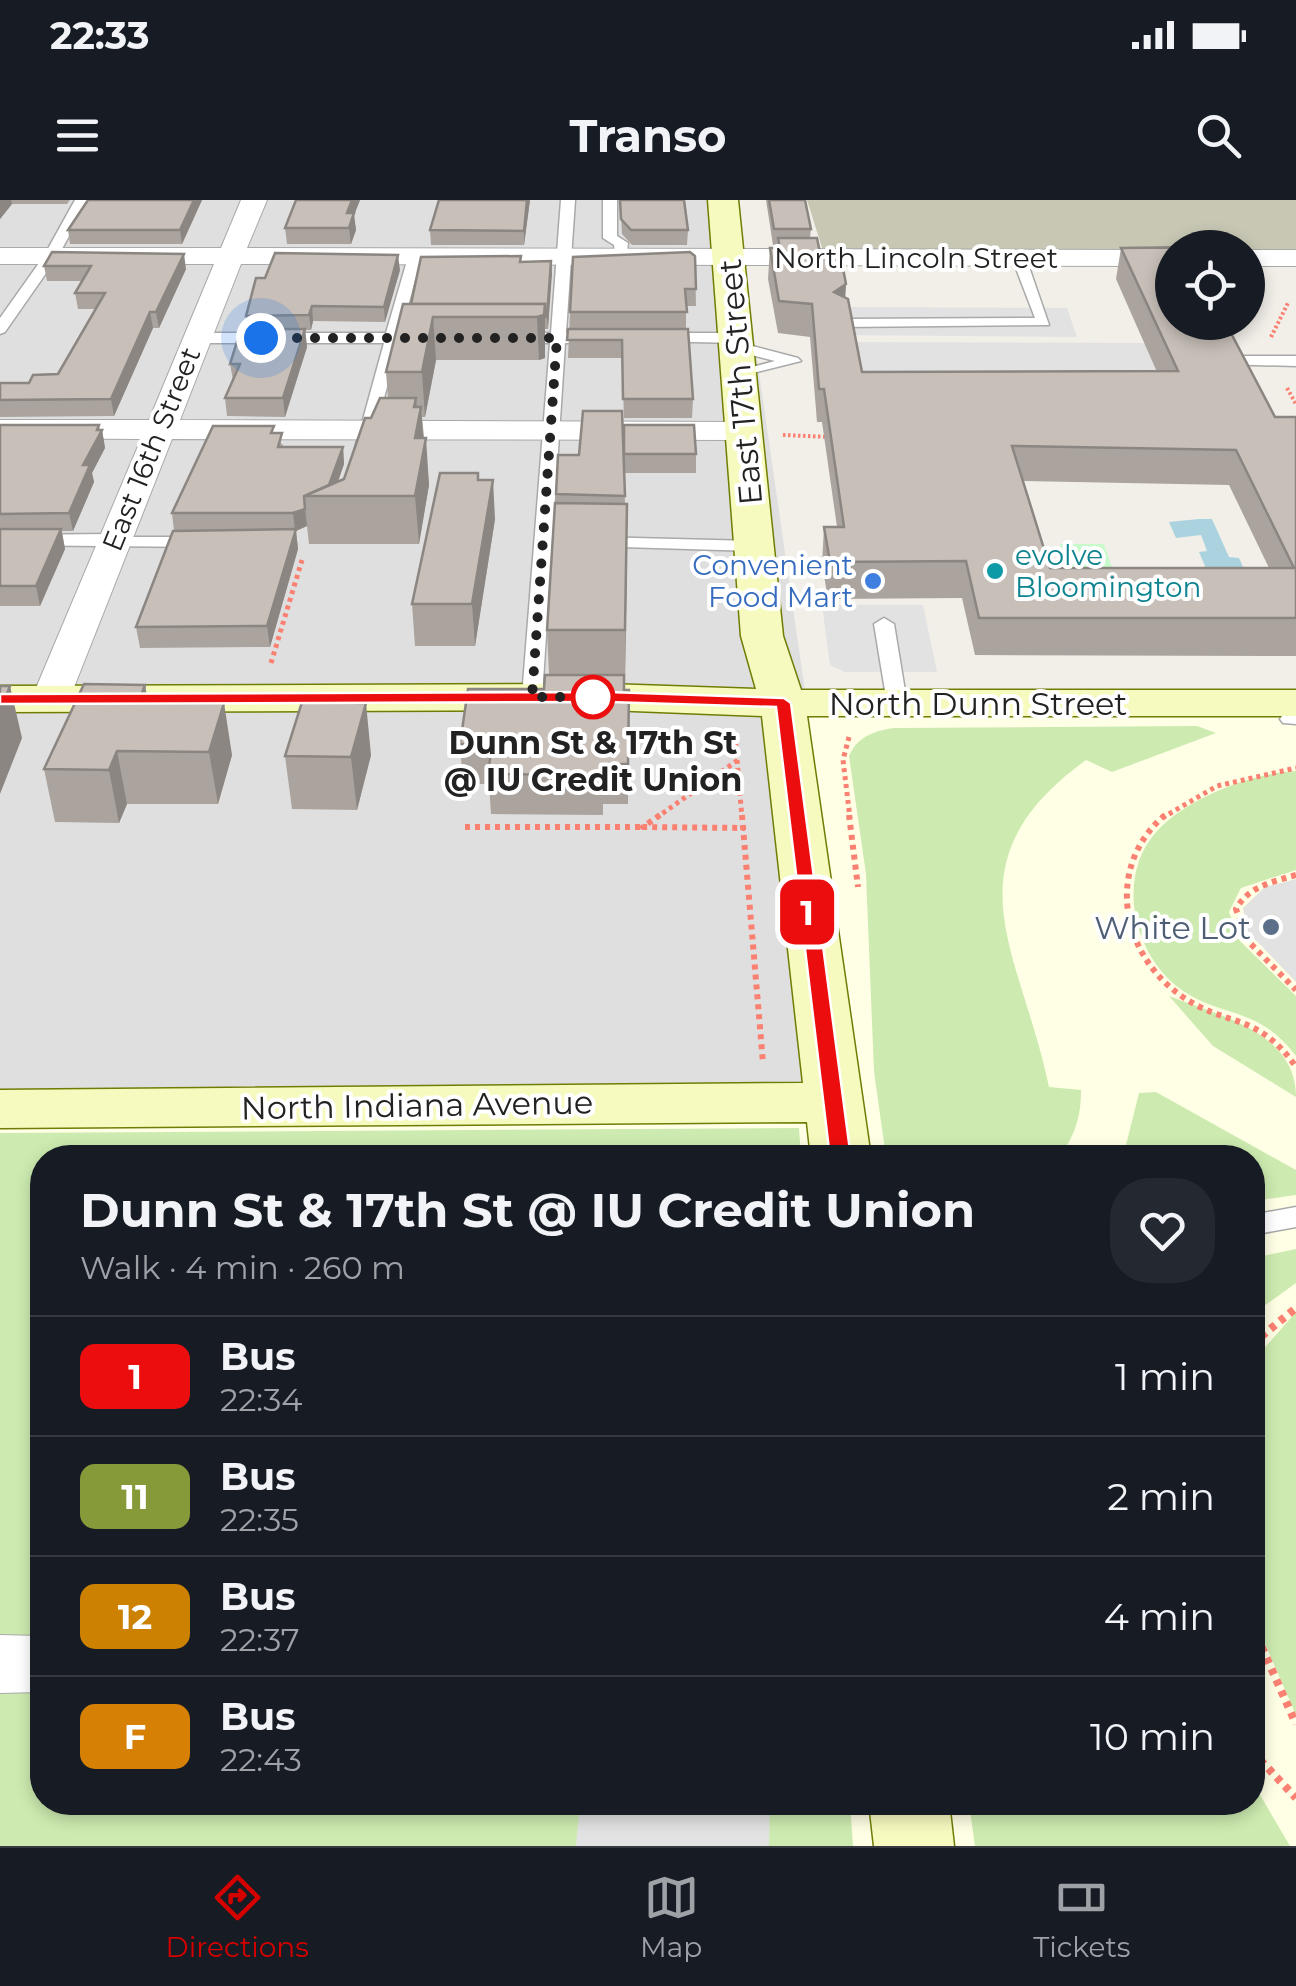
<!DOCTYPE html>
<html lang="en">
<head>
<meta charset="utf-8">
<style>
	:root { --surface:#171b24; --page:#242831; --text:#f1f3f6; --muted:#9ea1a6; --line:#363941; --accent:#d40000 }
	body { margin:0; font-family:Montserrat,sans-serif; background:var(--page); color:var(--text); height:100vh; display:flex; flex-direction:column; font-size:38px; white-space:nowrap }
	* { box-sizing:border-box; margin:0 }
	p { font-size:32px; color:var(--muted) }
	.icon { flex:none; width:55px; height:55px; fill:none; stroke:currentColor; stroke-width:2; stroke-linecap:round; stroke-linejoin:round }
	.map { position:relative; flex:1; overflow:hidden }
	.drawer { position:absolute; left:30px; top:945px; width:1235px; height:670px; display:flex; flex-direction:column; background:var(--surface); border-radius:40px; box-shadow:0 5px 15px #0003 }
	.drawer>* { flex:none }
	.badge { padding:0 20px; border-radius:15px; font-size:35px; line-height:65px }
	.buttons { position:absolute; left:1155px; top:30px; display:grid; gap:20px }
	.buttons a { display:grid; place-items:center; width:110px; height:110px; border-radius:50%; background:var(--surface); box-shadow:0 5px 15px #0003; font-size:50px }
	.you { position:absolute; width:50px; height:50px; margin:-25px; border:8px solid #fff; border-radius:50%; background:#1a73e8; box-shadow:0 0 0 15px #1a73e833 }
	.map>.badge { position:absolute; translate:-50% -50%; box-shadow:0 0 0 5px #fff }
	.round { display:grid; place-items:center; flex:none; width:105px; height:105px; border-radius:40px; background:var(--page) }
	.overview { display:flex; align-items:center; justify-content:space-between; height:170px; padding:0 50px }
	h1 { font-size:48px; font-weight:700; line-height:75px }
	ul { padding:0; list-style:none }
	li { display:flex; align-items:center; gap:30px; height:120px; padding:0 50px; border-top:2px solid var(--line) }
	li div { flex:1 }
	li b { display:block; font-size:38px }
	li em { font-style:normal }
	li .badge { min-width:110px; font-weight:700; text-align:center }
	.status { display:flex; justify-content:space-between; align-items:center; height:70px; padding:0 50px; background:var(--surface); direction:ltr }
	.status svg { height:28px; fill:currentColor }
	header { display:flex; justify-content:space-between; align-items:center; height:130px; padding:0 50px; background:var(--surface); font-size:45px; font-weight:700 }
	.dock { display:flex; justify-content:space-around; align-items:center; height:140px; border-top:2px solid var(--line); background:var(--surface); font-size:28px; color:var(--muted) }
	.dock a { display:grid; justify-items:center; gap:5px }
	.dock .current { color:var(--accent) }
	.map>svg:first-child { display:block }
</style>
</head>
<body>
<div class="status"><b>22:33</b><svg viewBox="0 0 49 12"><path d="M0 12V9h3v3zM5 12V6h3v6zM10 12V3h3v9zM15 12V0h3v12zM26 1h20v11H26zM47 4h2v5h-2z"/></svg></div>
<header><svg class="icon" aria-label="menu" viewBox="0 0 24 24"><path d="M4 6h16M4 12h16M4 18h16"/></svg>Transo<svg class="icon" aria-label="search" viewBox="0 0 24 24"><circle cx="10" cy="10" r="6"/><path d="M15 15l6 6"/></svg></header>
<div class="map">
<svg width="1296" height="1646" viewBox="0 0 1296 1646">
	<rect width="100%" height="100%" fill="#f2efe9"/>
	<polygon fill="#e0dfdf" points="0,0 734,0 808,512 856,915 0,913"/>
	<path fill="#ffffe5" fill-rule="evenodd" d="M808,512L1296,513V1646H0V921L856,914ZM42,958H1252V1602H42Z"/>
	<polygon fill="#c7c7b4" points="807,0 1296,0 1296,54 1248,53 1248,48 1172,48 1172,53 823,51"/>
	<g fill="#cdebb0">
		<path d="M1197,526L1216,533L1112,572L1086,560C943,664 1021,751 1049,887L1081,890C1081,917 1075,936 1059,957H886L874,872L866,674L849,556C858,536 874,531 894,528Z"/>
		<path d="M1296,571V670L1241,688L1229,712L1240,741L1296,796V856C1258,805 1221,819 1179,788C1132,753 1116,675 1157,631C1187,598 1252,573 1296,571Z"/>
		<path d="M1169,796C1217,815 1296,831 1296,897L1213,846Z"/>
		<polygon points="1156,892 1296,970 1296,995 1253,1001 1252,958 1123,957 1139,893"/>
		<polygon points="799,928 801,957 42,958 42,1602 850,1603 853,1646 0,1646 0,933"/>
		<polygon points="1296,1049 1296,1083 1253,1114 1253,1058"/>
		<polygon points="1296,1112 1296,1515 1253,1416 1253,1161"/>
		<polygon points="1253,1583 1290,1646 975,1646 969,1603 1252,1602"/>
	</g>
	<polygon fill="#c8facc" points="1060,344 1104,344 1119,388 1072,387"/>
	<g fill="#e2e2e2">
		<polygon points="839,107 1067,108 1077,137 843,135"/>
		<polygon points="848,142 1144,143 1200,205 860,206"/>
		<polygon points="822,405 923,405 937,472 845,472 830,465"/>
		<polygon points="1296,679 1296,782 1247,731 1243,708 1265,687"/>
		<polygon points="580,1603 770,1603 769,1646 576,1646"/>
	</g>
	<polygon fill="#aad3df" points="1199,319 1212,319 1229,357 1239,358 1246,374 1208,373 1199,352 1207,351 1201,335 1176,338 1169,322"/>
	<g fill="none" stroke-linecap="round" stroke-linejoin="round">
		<defs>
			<g id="lane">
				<polygon points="75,0 89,0 58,56 5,132 0,134 0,118 44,56"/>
				<polygon points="561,0 575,0 566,133 601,133 609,138 601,143 565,143 542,497 532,503 522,497 550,143 511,143 503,138 511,133 551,133"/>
				<polygon points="603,0 617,0 617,36 628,43 626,60 616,60 614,45 603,38"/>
				<polygon points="409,54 421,57 401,133 426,133 434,138 426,143 399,143 370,249 356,245 384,143 196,143 188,138 196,133 386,133"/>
				<polygon points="1019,54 1026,58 1049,125 843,127 836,123 843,119 1035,118 1012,58"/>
				<polygon points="656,133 736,133 744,138 736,143 651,141 648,138"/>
				<polygon points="737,142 798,158 801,161 733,178 733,172 775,161 732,150 732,144"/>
				<polygon points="1223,156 1296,156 1296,166 1218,164 1215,161"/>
				<polygon points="114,334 122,337 200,337 209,342 200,347 0,345 0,335"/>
				<polygon points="595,337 754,341 763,346 754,351 589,346 589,338"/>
				<polygon points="884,418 894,424 907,503 897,509 887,503 874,424"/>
				<polygon points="1296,503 1296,524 1283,523 1280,519 1289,505"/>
				<polygon points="1296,1007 1296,1027 1252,1035 1252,1015"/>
			</g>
			<g id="street">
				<polygon points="241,0 267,0 247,48 1172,50 1172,66 241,64 180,220 743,222 759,231 743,240 172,239 69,500 64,508 36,508 31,500 141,239 0,238 0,220 149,220 214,64 0,64 0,48 221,48"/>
				<rect x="1248" y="50" width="48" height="16"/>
				<polygon points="0,1435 42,1436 42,1492 0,1493"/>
			</g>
			<g id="secondary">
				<polygon points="708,0 738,0 783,436 801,490 1296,490 1296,516 807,516 871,958 811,958 807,922 0,928 0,890 803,883 762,516 608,510 0,512 0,486 608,484 756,489 741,436"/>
				<polygon points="869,1602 949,1602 954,1646 874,1646"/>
			</g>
		</defs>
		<use href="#lane" stroke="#a9a9a9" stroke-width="3"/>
		<use href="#street" stroke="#a9a9a9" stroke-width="2"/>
		<use href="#secondary" stroke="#707d05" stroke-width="3"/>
		<g stroke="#fa8072" stroke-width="4" stroke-dasharray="2.5 2.5" stroke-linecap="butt">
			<polyline points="1271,137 1288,103"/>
			<polyline points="1287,188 1296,204"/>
			<polyline points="783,235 830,237"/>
		</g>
		<g stroke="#fa8072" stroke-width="5" stroke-dasharray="4 4" stroke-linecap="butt">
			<polyline points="271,463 302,360"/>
			<polyline points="735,536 742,618"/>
			<polyline points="849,537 843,560 850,618"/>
			<polyline points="656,618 738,560"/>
			<polyline points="1162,618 1217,586 1296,568"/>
		</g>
		<g stroke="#fa8072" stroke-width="6" stroke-dasharray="5 5" stroke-linecap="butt">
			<polyline points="660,615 643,627 745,628"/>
			<polyline points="742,615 763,863"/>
			<polyline points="849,615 858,687"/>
			<path d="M1165,615C1106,665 1119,751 1180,795C1226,828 1257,811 1296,867"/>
			<polyline points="465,627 643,627"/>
			<path d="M1296,675C1272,682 1249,686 1236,709L1246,739L1296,790"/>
		</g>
		<g stroke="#fa8072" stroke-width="8" stroke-dasharray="6 6" stroke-linecap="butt">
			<polyline points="1252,1144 1296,1108"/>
			<polyline points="1252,1425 1296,1524"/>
			<polyline points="1252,1551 1296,1598"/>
		</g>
		<use href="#lane" fill="#fff" fill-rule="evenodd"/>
		<use href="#street" fill="#fff" fill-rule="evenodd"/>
		<use href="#secondary" fill="#f7fabf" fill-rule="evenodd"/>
	</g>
	<g fill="#aba49e" fill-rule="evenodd">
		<polygon points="0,0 70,0 67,4 12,4 0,19"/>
		<polygon points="202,0 182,44 70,44 68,30"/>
		<polygon points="296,0 360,0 354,15 356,30 351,44 287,44 285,28"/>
		<polygon points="530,0 524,45 431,45 430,30"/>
		<polygon points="620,0 688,30 687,45 632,45 622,34"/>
		<path d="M766,0H805L811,29L810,38L821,58L846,84L845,97L862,172H1157L1116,79L1121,48H1172L1225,122L1223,132L1275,217H1296V456L975,455L962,398L828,399L822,364L824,327H837L822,222H817L810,137L778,133L768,79L770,48H778V45H773ZM1023,281L1229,285L1269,368H1050Z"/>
		<polygon points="52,52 186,69 159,128 153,128 114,216 0,217 0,183 29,183 58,174 96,109 78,109 75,93 82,81 47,81 44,66"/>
		<polygon points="695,56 696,106 686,106 686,129 693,199 692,218 624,218 622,158 568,158 570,112"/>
		<polygon points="551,61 548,129 545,129 545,158 539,160 436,160 425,217 422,217 429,285 419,344 309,344 307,326 296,331 298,349 270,447 140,448 136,427 174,331 172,313 274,233 284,247 343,247 344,264 338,281 344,279 371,218 388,198 386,172 411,104 521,62"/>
		<polygon points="400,70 385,122 313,121 311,130 305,130 307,147 285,217 227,216 225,198 233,180 230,164 247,129 246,116"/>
		<polygon points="622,211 625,304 627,304 625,481 625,490 629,490 628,604 603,604 603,615 491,614 489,584 463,584 460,544 544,489 549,475 547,430 556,294 579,255"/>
		<polygon points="0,225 102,230 105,248 92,273 94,282 73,331 62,331 65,349 40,406 0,406"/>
		<polygon points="624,225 696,254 696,273 624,273"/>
		<polygon points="478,273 479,280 495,319 475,446 415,446 412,404"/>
		<polygon points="145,485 148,503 232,555 218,604 127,604 119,623 55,622 44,569"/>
		<polygon points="371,555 357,610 292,609 285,556"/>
	</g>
	<g fill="#8b8681">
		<polygon points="0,0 11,0 12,4 0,19"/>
		<polygon points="194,0 202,0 182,44 180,30"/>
		<polygon points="352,0 360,0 354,15 356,30 351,44 347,13"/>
		<polygon points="527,0 530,0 524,45 524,31"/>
		<polygon points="184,54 186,69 159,128 156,112"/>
		<polygon points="398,55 400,70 385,122 384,107"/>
		<polygon points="551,61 552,74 548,129 547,117"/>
		<polygon points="846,84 844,115 834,92"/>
		<polygon points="545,104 545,158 539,160 537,117"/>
		<polygon points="312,106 313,121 311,130 309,115"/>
		<polygon points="150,112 153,128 114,216 111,199"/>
		<polygon points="433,117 436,160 425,217 422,172"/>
		<polygon points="305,129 307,147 285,217 283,198"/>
		<polygon points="416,198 418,222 421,207 424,249 426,238 429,285 419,344 415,296 414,207"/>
		<polygon points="99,225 100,233 102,230 105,248 92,273 94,282 73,331 69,313 83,265"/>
		<polygon points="343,247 344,264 333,296 325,296"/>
		<polygon points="493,280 495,319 475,446 472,404"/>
		<polygon points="627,304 627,352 625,481 625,430"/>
		<polygon points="305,309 307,326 296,331 298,349 270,447 267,426 295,331 293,313"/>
		<polygon points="61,329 65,349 40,406 36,386"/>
		<polygon points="145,485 154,537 138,503"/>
		<polygon points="10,486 22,538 0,594 0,511"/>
		<polygon points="224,503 232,555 218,604 209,552"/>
		<polygon points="366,503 371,555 357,610 351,557"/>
		<polygon points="117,551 127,604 119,623 109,570"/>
	</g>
	<g fill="#c7bfb8" stroke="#8b8681" stroke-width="2.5" fill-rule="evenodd">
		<polygon points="88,0 194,0 180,30 68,30"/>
		<polygon points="296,0 352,0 347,13 354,13 349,28 285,28"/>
		<polygon points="439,0 527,0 524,31 430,30"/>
		<polygon points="620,0 684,0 688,30 631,30 621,19"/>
		<polygon points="769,0 805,0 811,29 774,29"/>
		<path d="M778,38H817L821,58H841L846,84L834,92L848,99L862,172L1178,171L1121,48L1198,47L1172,48V122H1224L1218,131L1232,135L1275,217H1296V418H979L966,361L830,362L824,327H844L824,189H819L812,104L779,101L770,48H780ZM1012,246L1236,250L1294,368H1050Z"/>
		<polygon points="52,52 184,54 156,112 150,112 111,199 0,200 0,183 29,183 33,175 58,174 105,93 75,93 91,66 44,66"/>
		<polygon points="690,52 695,56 696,89 685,89 687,112 570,112 573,57"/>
		<polygon points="275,53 398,55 384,107 312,106 309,115 246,116 256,78 265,78"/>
		<polygon points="521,56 520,62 551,61 547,117 545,117 545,104 411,104 421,57"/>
		<polygon points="403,104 545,104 544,115 537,117 433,117 422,172 386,172"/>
		<polygon points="241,129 305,129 283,198 225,198 240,164 230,164"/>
		<polygon points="568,129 688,129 693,199 623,199 622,140 567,140"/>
		<polygon points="380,198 416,198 414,207 421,207 415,238 426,238 415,296 304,296 344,279 365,218 371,218"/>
		<polygon points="583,211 622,211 625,296 556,294 558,255 579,255"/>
		<polygon points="0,225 99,225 97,230 102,230 83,265 90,265 69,313 0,314"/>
		<polygon points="624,225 694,225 696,254 624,254"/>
		<polygon points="213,226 274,226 271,233 282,233 278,247 343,247 329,285 304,296 305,309 293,313 172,313"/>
		<polygon points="440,273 478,273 478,280 493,280 472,404 412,404"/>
		<polygon points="555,303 627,304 625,430 547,430"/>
		<polygon points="0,329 61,329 36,386 0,386"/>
		<polygon points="296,329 267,426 136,427 173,331"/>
		<polygon points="545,475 624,475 624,490 629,490 628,564 603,564 602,575 488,574 492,544 460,544 468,489 544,489"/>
		<polygon points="84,484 145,485 138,503 224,503 209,552 117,551 109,570 44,569"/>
		<polygon points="0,486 10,486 0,511"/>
		<polygon points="302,502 366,503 351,557 285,556"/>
	</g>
	<polygon fill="#ec0e0e" stroke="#fff" stroke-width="2.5" points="608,492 784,498 791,503 851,958 848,963 841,965 830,958 776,507 608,502 0,504 0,494"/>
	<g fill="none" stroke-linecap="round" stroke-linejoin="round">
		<polyline stroke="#222" stroke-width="10" stroke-dasharray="0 18" points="261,138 557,138 532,497 608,497 593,497"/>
	</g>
	<circle fill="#0f9aa8" stroke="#fff" stroke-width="4" cx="995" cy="371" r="10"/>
	<circle fill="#3f7fe0" stroke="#fff" stroke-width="4" cx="873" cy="381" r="10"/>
	<circle fill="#fff" stroke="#ec0e0e" stroke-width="5" cx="593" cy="497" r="20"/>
	<circle fill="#5c6f8a" stroke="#fff" stroke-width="4" cx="1271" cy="727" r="10"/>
	<g text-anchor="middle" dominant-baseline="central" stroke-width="8" stroke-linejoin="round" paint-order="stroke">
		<g font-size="28" fill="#222" stroke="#fff">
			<text x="916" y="58">North Lincoln Street</text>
			<text transform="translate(151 249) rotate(-68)">East 16th Street</text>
		</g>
		<g font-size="28" fill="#0d838f" stroke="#fff" text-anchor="start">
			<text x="1015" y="355">evolve<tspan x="1015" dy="32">Bloomington</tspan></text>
		</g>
		<g font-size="28" fill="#366cbe" stroke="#fff" text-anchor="end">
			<text x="853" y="365">Convenient<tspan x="853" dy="32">Food Mart</tspan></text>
		</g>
		<g font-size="32" fill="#222" stroke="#fff">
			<text transform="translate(740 182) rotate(-95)">East 17th Street</text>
			<text x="978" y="503">North Dunn Street</text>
			<text transform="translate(417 905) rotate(-1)">North Indiana Avenue</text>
		</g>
		<g font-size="32" font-weight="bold" fill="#222" stroke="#fff">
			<text x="593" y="542">Dunn St &amp; 17th St<tspan x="593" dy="37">@ IU Credit Union</tspan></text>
		</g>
		<g font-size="32" fill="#4e5e75" stroke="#fff" text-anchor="end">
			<text x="1251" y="727">White Lot</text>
		</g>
	</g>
</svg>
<div class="buttons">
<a><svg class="icon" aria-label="locate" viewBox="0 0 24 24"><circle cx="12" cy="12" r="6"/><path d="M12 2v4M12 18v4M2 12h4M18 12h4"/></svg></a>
</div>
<div class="you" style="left:261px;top:138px"></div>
<b class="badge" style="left:807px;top:712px;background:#ec0e0e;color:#fff">1</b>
<section class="drawer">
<div class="overview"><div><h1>Dunn St &amp; 17th St @ IU Credit Union</h1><p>Walk · 4 min · 260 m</p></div><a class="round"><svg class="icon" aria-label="heart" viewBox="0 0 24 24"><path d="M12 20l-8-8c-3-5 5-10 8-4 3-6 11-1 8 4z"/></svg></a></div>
<ul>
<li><span class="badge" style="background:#ec0e0e;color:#fff">1</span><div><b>Bus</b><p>22:34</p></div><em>1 min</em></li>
<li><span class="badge" style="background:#869a3a;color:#fff">11</span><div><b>Bus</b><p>22:35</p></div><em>2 min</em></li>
<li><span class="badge" style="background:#cc8100;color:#fff">12</span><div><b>Bus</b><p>22:37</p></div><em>4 min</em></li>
<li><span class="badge" style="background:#d68006;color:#fff">F</span><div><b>Bus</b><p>22:43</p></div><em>10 min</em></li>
</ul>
</section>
</div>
<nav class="dock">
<a class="current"><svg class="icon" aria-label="directions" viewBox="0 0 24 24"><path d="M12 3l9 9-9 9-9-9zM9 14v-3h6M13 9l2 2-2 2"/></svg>Directions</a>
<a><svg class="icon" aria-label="map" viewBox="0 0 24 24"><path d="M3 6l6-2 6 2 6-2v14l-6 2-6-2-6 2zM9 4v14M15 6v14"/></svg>Map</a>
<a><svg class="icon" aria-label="tickets" viewBox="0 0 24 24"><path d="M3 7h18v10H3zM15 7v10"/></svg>Tickets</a>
</nav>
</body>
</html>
